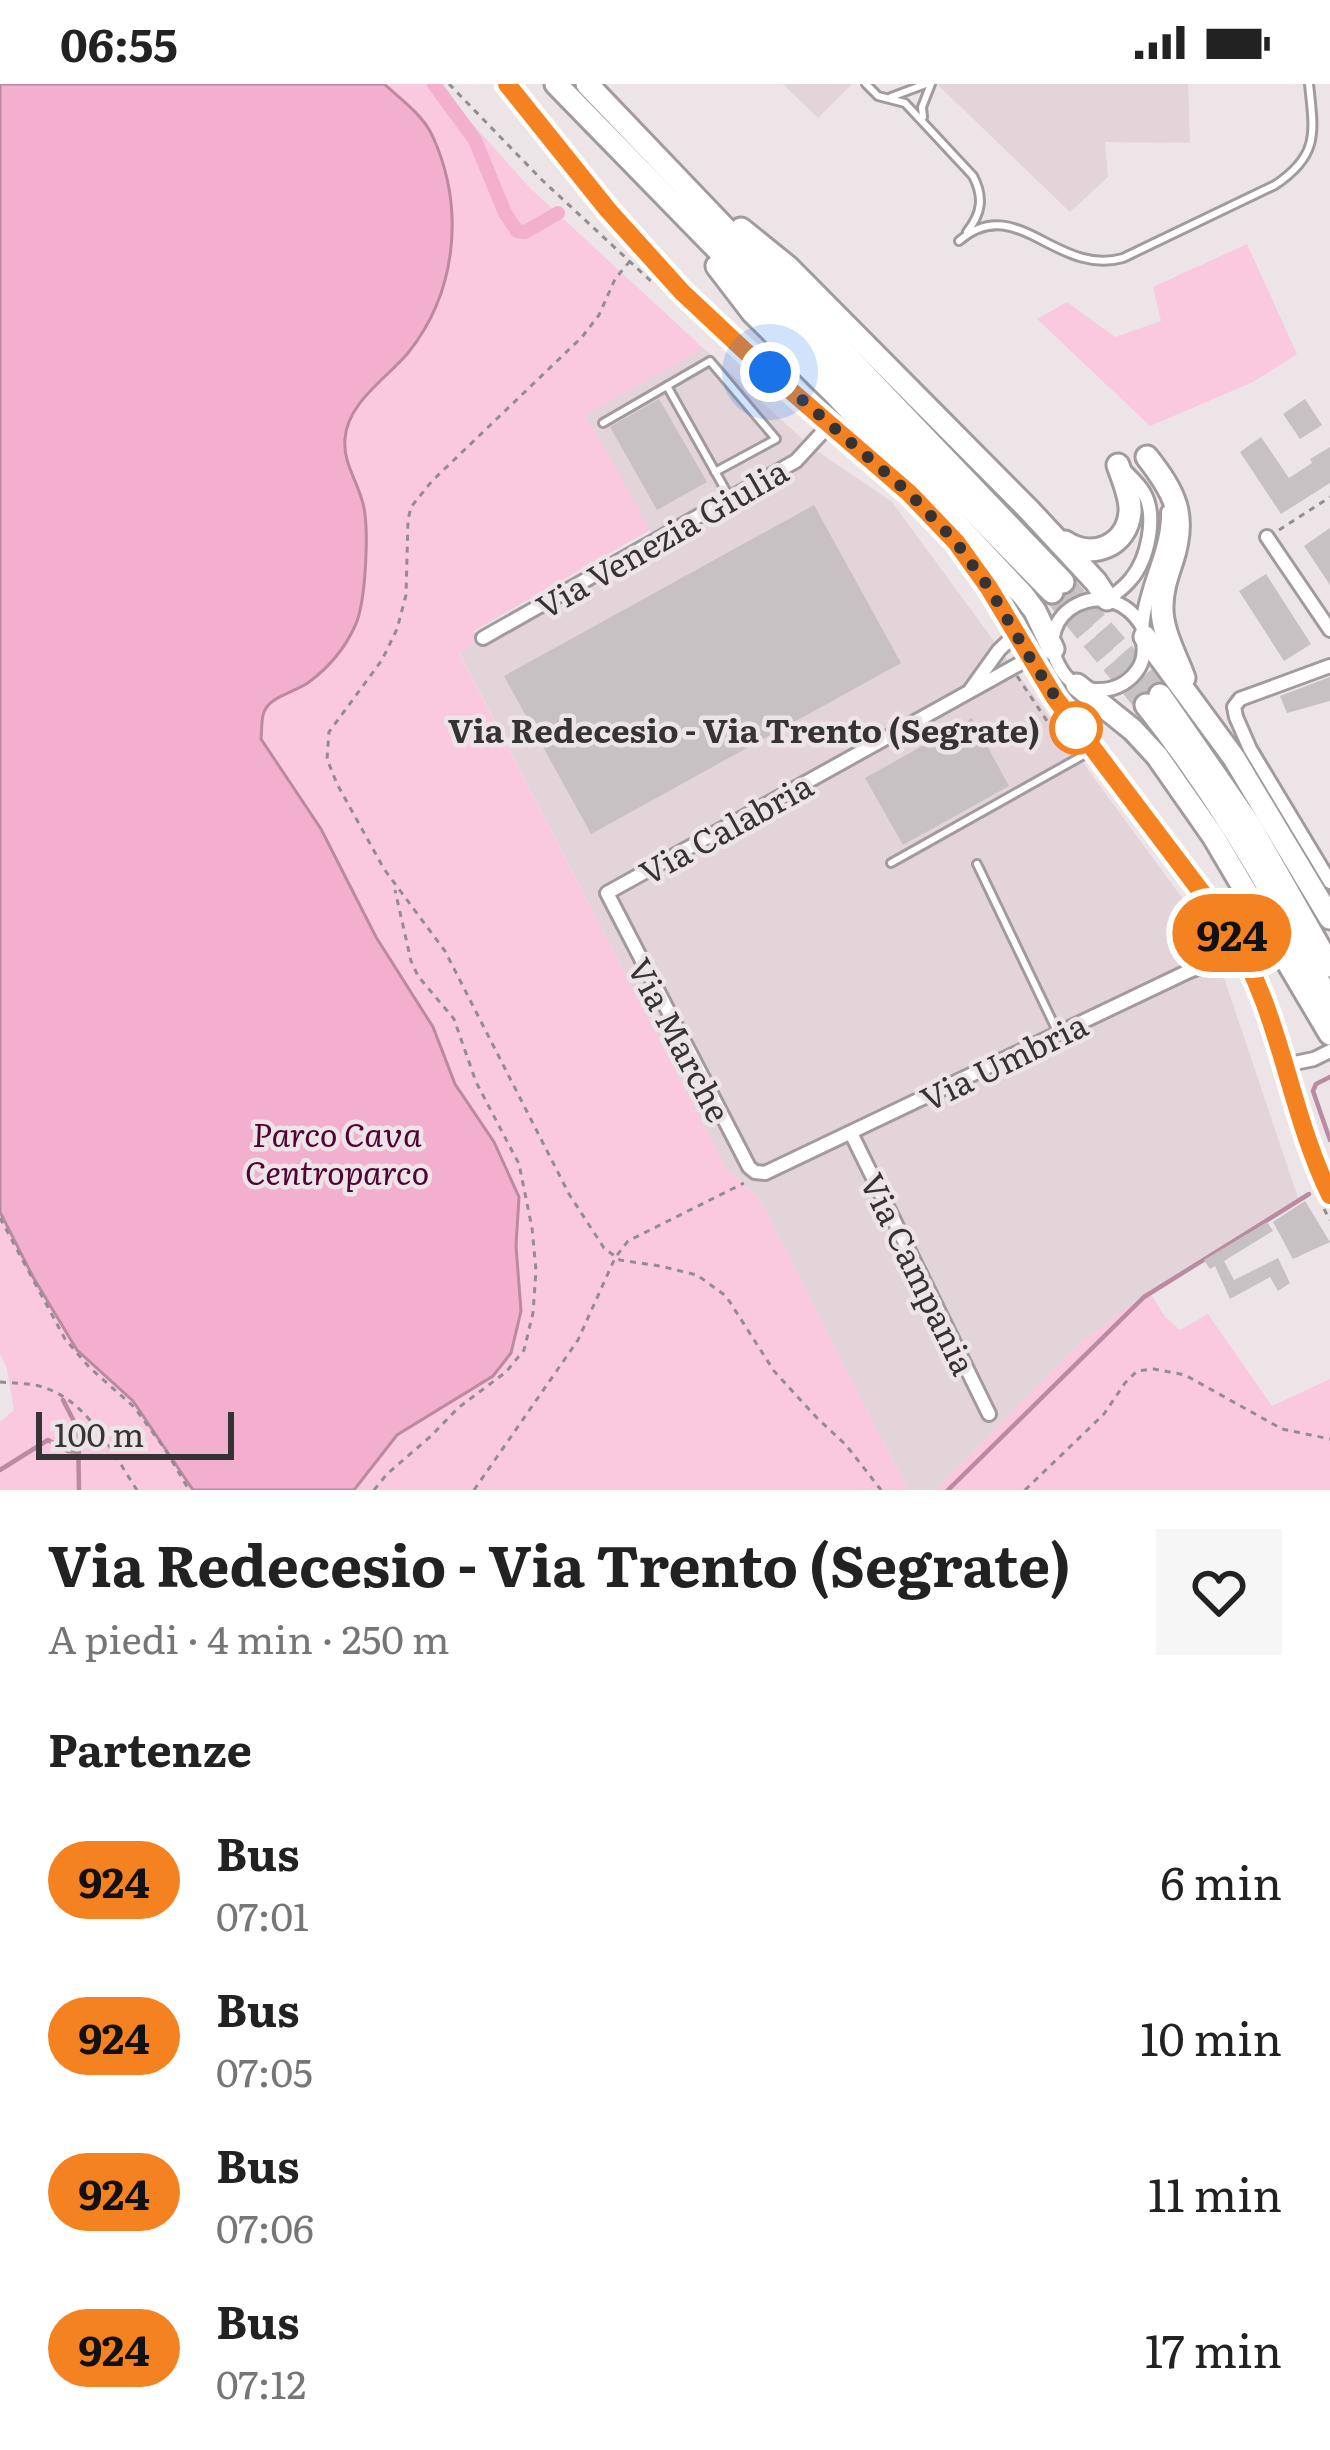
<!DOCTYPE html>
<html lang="it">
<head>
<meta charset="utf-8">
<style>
	:root { --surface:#fff; --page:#f6f6f6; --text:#222; --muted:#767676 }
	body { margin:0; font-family:Literata,serif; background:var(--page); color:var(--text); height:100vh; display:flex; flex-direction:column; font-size:45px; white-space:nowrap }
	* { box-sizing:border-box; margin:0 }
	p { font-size:39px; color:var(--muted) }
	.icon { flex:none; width:66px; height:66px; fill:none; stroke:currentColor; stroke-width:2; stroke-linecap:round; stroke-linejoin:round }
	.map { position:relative; height:1406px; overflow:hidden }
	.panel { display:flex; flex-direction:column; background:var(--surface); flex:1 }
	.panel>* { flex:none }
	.badge { padding:0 24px; border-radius:39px; font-size:42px; line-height:78px }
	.scale { position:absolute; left:36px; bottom:30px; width:198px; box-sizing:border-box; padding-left:12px; border:6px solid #363335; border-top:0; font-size:33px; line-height:42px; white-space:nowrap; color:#363335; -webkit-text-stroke:9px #ece4e7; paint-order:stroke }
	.you { position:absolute; width:60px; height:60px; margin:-30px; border:9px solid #fff; border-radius:50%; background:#1a73e8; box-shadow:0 0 0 18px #1a73e833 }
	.map>.badge { position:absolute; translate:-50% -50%; box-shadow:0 0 0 6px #fff }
	h2 { padding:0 48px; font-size:45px; line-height:108px }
	.round { display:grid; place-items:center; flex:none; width:126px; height:126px; border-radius:0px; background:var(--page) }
	.summary { display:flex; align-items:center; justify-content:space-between; height:204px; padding:0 48px }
	h1 { font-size:57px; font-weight:700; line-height:90px }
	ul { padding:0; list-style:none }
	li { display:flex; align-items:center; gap:36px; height:156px; padding:0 48px }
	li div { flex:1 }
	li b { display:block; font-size:45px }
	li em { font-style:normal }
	li .badge { min-width:132px; font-weight:700; text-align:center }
	.status { display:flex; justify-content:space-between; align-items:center; height:84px; padding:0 60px; background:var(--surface); direction:ltr }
	.status svg { height:33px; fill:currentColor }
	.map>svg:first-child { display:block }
</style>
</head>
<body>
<div class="status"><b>06:55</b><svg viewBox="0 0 49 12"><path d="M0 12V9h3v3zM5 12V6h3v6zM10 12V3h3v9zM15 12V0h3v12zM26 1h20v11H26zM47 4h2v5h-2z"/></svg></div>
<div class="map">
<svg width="1330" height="1406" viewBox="0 0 1330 1406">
	<rect width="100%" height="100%" fill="#ece4e7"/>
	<g fill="#e3d4da">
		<polygon points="783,0 852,0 818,34"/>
		<polygon points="937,0 1188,0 1190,59 1105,58 1108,93 1070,128"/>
		<polygon points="703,264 810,362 892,418 1210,852 1298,1114 1149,1207 1084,1256 935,1406 908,1406 759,1114 725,1083 459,568 655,456 584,331"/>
	</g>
	<g fill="#fbc9df">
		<polygon points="0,0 437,0 530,104 703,264 585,331 650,446 474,547 478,557 459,569 725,1083 759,1114 908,1406 0,1406 0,1338 14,1326 7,1285 0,1270"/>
		<polygon points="1247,160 1297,270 1253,298 1150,342 1037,235 1067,218 1115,253 1161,237 1153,203"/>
		<polygon points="1149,1207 1165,1233 1180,1246 1208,1230 1272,1322 1330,1295 1330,1406 935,1406 1084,1256"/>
	</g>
	<path fill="#f3afce" stroke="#ba8aa0" stroke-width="3" d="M0,0H384C401,15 424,32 433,53C465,124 457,208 408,269C386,295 347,319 345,355C343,378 356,395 362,416C370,440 366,519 355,542C345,564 328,584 309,598C296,608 270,612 264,628C261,635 262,647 261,655L321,745L376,853L433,943L455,1000L494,1058L519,1113L516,1162L521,1227L511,1269L493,1292L397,1351L354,1406H193L133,1317L77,1266L33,1193L0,1128Z"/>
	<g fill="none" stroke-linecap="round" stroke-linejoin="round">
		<g stroke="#ba8aa0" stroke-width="4.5">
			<polyline points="1330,993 1316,1000 1313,1007 1330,1056"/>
			<polyline points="63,1316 78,1345 79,1406"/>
			<polyline points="0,1386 48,1356 68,1367 79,1368"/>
			<polyline points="948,1406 1144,1213 1309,1110"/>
		</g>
		<polyline stroke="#f3afce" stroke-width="14" points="434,0 475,56 505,129 517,147 525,148 558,129"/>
	</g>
	<g fill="#c8c1c4">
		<polygon points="659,315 707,398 657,426 610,343"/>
		<polygon points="1305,315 1322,341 1300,355 1283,330"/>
		<polygon points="1261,353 1289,394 1312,379 1310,375 1330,363 1330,399 1281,430 1240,368"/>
		<polygon points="814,421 901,579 591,750 504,592"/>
		<polygon points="1330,444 1330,501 1304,462"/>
		<polygon points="1266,490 1311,560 1284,577 1239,507"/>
		<polygon points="1330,593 1330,617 1287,629 1280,612"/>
		<polygon points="972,634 1009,702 903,761 865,694"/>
		<polygon points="1305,1117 1330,1158 1293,1175 1273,1138"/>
		<polygon points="1267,1138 1273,1147 1224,1177 1234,1196 1278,1174 1290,1199 1278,1207 1270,1193 1230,1215 1215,1182 1210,1185 1204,1176"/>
	</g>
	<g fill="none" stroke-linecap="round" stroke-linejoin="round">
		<g stroke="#c8c1c3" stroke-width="21" stroke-dasharray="21 10" stroke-linecap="butt">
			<polyline points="1063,498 1160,611"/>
			<polyline points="1052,508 1146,621"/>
		</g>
		<defs>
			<g id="service">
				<path d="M866,0L878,12L905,19L973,92C984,113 982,129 967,148"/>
				<polyline points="891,13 926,0"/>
				<polyline points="923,33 922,23 931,0"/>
				<path d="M959,157C1016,107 1056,193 1123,174L1275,101C1320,71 1314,48 1309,0"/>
				<polyline points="667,302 730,414"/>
				<polyline points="603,339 710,277 776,355 715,388"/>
				<polyline points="891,779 1089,668"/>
				<polyline points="977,780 1058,949"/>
			</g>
			<g id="minor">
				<polyline points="1267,453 1330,546"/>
				<path d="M1109,515C1116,509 1125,503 1131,495C1148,475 1157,432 1144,409C1139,400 1131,393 1124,386"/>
				<path d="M1142,542C1108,486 1030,528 1059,582C1066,596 1079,605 1095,606C1111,607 1126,601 1136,588C1150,570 1140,555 1143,536C1147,499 1169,466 1168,428"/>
				<polyline points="483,554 796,377 830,340"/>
				<polyline points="1030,574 607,809 749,1083 755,1088 765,1089 1187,888 1243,867"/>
				<polyline points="1330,582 1240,615 1234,623 1236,633 1250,665 1330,798"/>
				<polyline points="971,605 999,566 1016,550"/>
				<polyline points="1285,981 1314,975 1330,967"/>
				<polyline points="851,1049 989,1330"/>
			</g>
			<path id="tertiary" d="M507,0L608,126L682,208L745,268L909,409L956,458L989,504L1063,626L1227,841C1281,928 1287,1022 1330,1111"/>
			<g id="trunk">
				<polyline points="556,0 1052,508"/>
				<polyline points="587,0 1063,498"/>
				<polyline points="741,145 788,183 1030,427 1096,498 1107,515"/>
				<polyline points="717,182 753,229 835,310 1023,511 1035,527 1053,565"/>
				<path d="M1147,373C1175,409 1187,431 1172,477C1167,492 1162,506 1162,522C1161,546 1176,572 1184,594"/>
				<path d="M1065,458C1092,476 1127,462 1130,428C1131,413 1123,396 1118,381"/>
				<polyline points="1145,553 1234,674 1330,834"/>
				<polyline points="1077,601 1133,646 1157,672 1213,752 1330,950"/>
				<polyline points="1160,611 1250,741 1330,882"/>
				<path d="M1146,621C1219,713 1279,815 1330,920"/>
			</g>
		</defs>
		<use href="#service" stroke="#a29b9d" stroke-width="12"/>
		<use href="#minor" stroke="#a29b9d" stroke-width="18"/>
		<use href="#tertiary" stroke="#a29b9d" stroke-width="21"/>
		<use href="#trunk" stroke="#a29b9d" stroke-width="27"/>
		<g stroke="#938d90" stroke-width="3" stroke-dasharray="6 6" stroke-linecap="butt">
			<polyline points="449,0 542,96 654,200"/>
			<polyline points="630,177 615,195 599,231 582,253 432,397 411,423 408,436 406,511 397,545 382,576 329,648 327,675 337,700 384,785 445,867 569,1110 604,1164 620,1176 660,1182 697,1191 726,1212 774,1287 817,1334 846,1361 881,1406"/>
			<polyline points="1279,446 1330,413"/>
			<polyline points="1017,592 1061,658 1073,664"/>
			<polyline points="1324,1125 1330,1136"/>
			<polyline points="0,1134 65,1255 89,1283 134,1323 165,1365 189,1406"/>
			<path d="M0,1298C13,1299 26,1299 39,1302C88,1315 111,1367 137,1406"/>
			<polyline points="374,1406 387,1390 431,1352 458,1324 506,1288 524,1266 533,1229 536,1186 532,1144 519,1080 476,998 454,935 418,892 411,877 395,806"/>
			<polyline points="474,1406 578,1256 615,1174 628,1157 744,1099"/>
			<polyline points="1025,1406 1104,1330 1125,1299 1137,1287 1154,1285 1185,1291 1282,1345 1330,1355"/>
		</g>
		<use href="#service" stroke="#fff" stroke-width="6"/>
		<use href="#minor" stroke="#fff" stroke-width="12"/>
		<use href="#tertiary" stroke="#fff" stroke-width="15"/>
		<use href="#trunk" stroke="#fff" stroke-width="21"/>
	</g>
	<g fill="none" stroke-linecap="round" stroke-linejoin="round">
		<defs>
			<path id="line" d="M507,0L608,126L682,208L746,268L909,409L956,458L989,504L1055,614L1227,842C1282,928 1287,1022 1330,1111"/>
		</defs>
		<use href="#line" stroke="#fff" stroke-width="27"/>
		<use href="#line" stroke="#f58220" stroke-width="18"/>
		<polyline stroke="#363335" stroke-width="12" stroke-dasharray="0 21.6" points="770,288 909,409 956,458 989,504 1030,574 1081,652 1076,644"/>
	</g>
	<circle fill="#fff" stroke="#f58220" stroke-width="6" cx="1076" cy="644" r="24"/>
	<g text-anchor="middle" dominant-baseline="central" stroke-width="9" stroke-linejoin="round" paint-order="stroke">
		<g font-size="33" fill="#363335" stroke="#ece4e7">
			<text transform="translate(661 453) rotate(-30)">Via Venezia Giulia</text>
			<text transform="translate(725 743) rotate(-29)">Via Calabria</text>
			<text transform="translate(681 955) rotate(62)">Via Marche</text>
			<text transform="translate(1003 976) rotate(-26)">Via Umbria</text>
			<text transform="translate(920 1189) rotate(64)">Via Campania</text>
		</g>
		<g font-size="33" font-weight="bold" fill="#363335" stroke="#ece4e7" text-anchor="end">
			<text x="1040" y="644">Via Redecesio - Via Trento (Segrate)</text>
		</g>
		<g font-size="33" font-style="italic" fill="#530234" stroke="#ece4e7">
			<text x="337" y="1048">Parco Cava<tspan x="337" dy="38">Centroparco</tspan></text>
		</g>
	</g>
</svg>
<div class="scale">100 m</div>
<div class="you" style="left:770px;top:288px"></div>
<b class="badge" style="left:1232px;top:849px;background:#f58220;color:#111">924</b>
</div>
<section class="panel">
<div class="summary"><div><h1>Via Redecesio - Via Trento (Segrate)</h1><p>A piedi · 4 min · 250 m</p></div><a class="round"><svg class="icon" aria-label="heart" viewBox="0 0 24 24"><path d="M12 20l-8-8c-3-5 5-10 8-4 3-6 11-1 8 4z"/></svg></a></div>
<h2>Partenze</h2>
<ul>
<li><span class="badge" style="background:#f58220;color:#111">924</span><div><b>Bus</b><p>07:01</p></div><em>6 min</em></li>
<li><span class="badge" style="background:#f58220;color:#111">924</span><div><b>Bus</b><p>07:05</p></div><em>10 min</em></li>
<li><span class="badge" style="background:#f58220;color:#111">924</span><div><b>Bus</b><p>07:06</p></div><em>11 min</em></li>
<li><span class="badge" style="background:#f58220;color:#111">924</span><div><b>Bus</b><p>07:12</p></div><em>17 min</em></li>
</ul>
</section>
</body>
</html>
